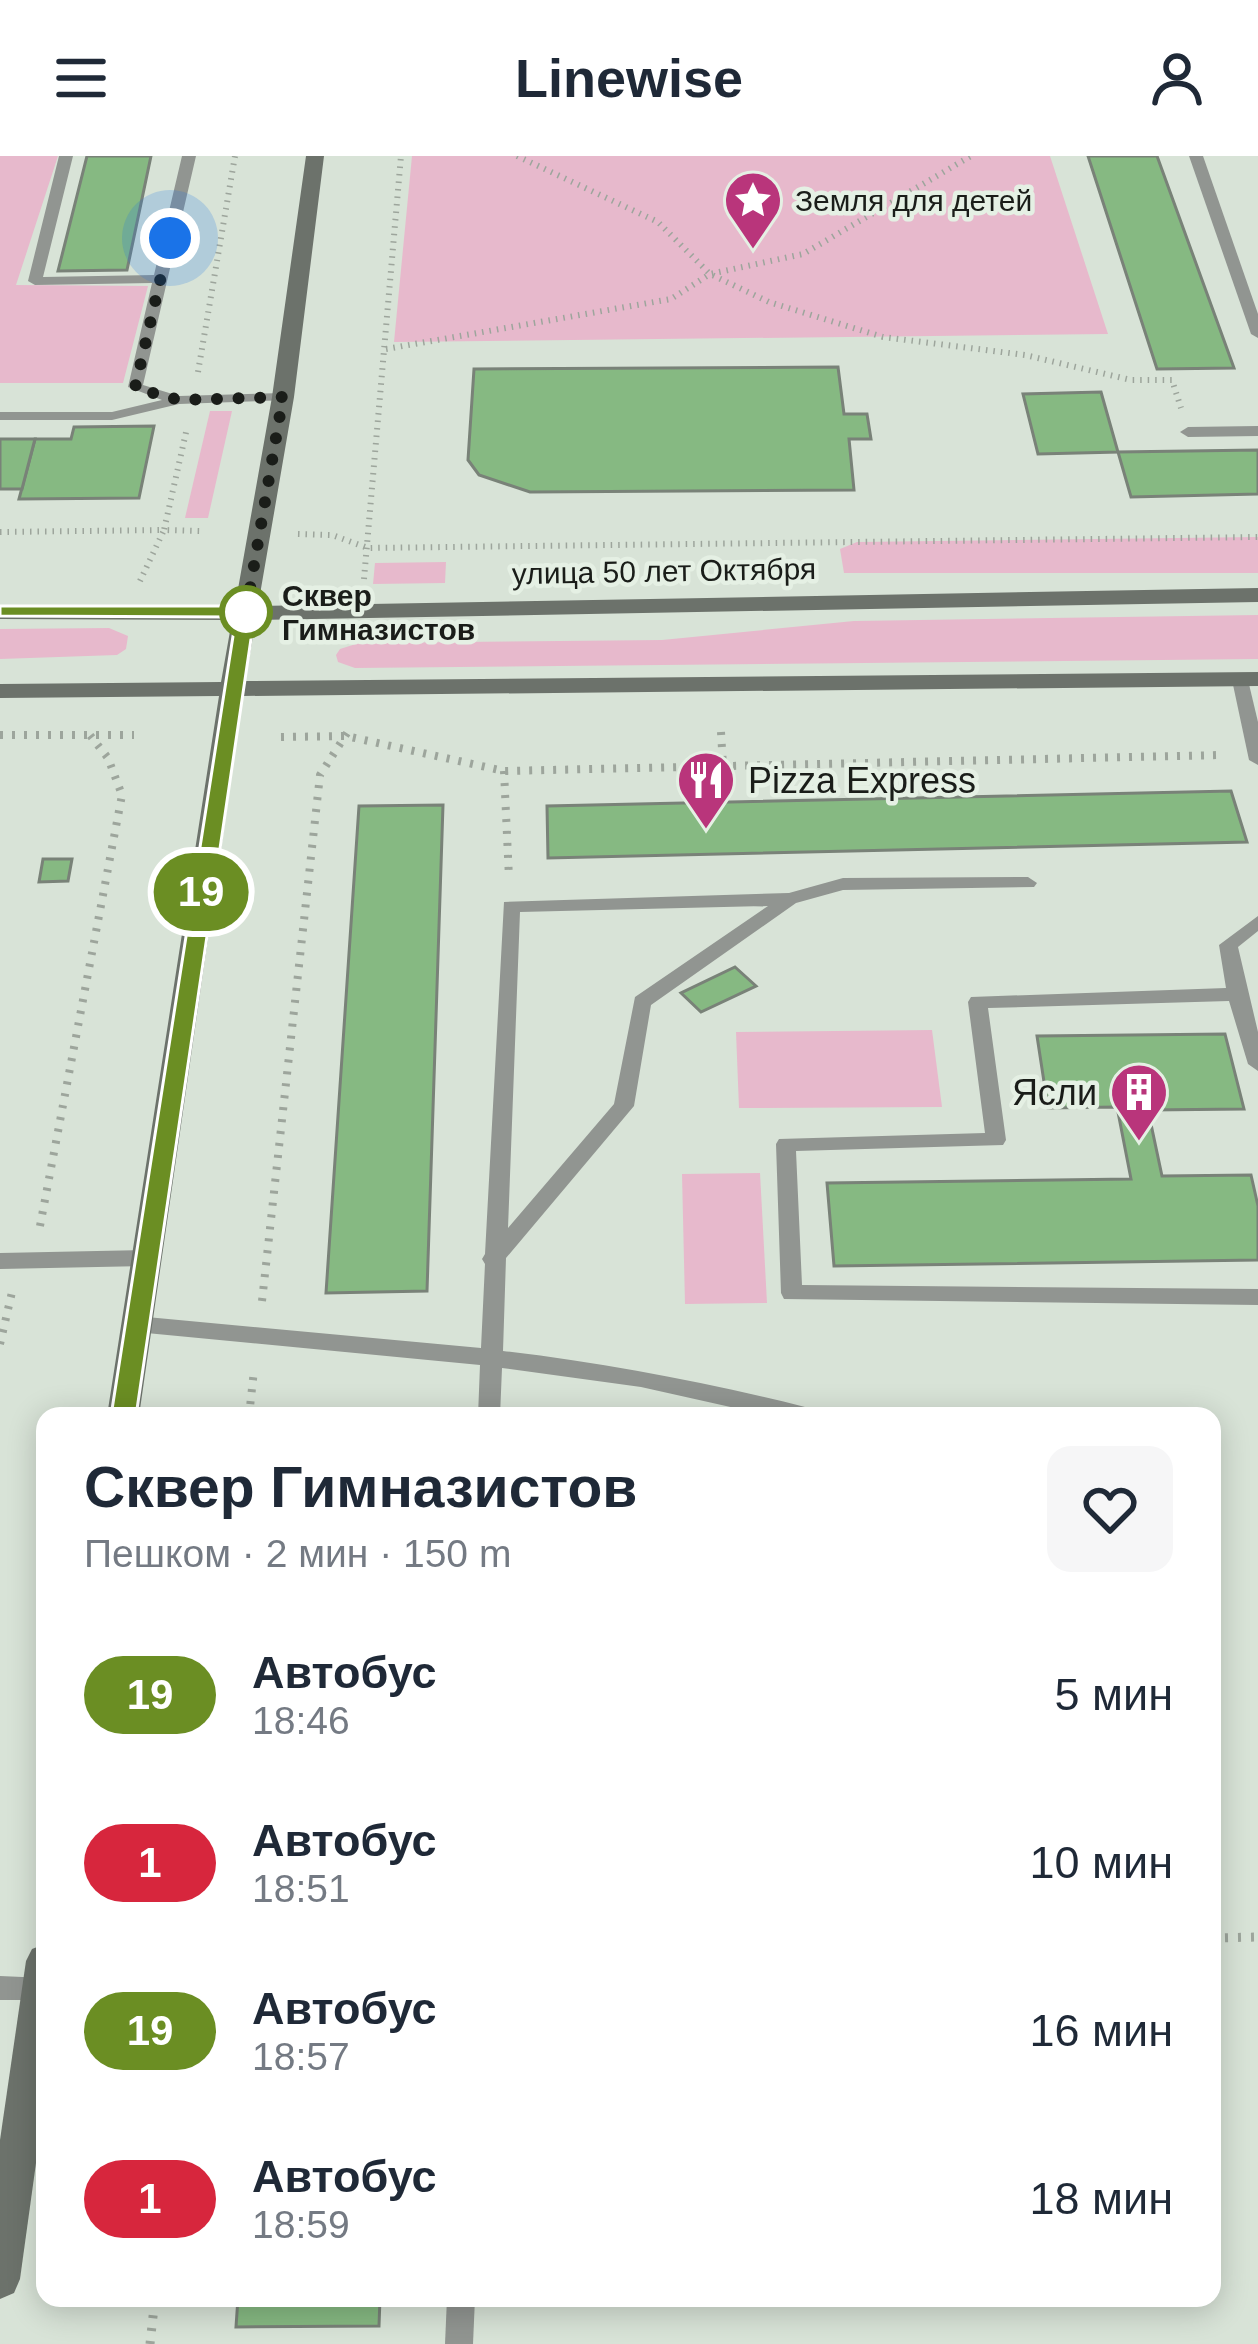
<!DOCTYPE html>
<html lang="ru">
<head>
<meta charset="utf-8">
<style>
	:root { --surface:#fff; --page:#f6f6f7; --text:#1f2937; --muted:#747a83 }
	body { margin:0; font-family:Arial,sans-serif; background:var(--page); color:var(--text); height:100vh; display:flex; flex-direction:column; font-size:45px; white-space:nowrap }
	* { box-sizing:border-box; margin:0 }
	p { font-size:39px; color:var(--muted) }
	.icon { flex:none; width:66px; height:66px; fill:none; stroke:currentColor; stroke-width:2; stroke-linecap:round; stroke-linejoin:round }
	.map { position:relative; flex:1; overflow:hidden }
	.side { position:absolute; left:36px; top:1251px; width:1185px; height:900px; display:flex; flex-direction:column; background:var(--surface); border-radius:24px; box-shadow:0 6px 30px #0003 }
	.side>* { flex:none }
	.badge { padding:0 24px; border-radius:39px; font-size:42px; line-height:78px }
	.you { position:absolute; width:60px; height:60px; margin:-30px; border:9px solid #fff; border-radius:50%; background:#1a73e8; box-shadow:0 0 0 18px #1a73e833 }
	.map>.badge { position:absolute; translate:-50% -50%; box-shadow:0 0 0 6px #fff }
	.round { display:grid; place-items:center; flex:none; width:126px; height:126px; border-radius:24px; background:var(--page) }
	.overview { display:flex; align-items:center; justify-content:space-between; height:204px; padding:0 48px }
	h1 { font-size:57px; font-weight:700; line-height:90px }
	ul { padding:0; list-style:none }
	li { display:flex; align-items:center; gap:36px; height:168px; padding:0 48px }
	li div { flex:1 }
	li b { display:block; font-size:45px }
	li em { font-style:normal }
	li .badge { min-width:132px; font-weight:700; text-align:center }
	header { display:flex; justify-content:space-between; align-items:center; height:156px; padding:0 48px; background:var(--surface); font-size:54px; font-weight:700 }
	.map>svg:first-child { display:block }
</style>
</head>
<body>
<header><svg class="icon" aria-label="menu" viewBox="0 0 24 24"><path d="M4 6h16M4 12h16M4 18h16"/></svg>Linewise<svg class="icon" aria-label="person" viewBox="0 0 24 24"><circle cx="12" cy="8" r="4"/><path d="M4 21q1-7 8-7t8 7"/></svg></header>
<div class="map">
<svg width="1258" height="2188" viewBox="0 0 1258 2188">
	<rect width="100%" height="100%" fill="#d8e3d7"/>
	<g fill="#e7b9cc">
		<polygon points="0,0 58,0 16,129 148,130 123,227 0,227"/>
		<polygon points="412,0 1050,0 1108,178 394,186"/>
		<polygon points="210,255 232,255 208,362 185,362"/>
		<polygon points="1258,381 1258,417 844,417 840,393 857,386"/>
		<polygon points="446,406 445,427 373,428 375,407"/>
		<polygon points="1258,459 1258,503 355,512 338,506 336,499 340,493 359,487 662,484 854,465"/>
		<polygon points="109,472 128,480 126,493 117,499 0,503 0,473"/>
		<polygon points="932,874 942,951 739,952 736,876"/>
		<polygon points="760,1017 767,1147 685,1148 682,1018"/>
	</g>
	<g fill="#86b982" stroke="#798278" stroke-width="3">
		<polygon points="87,0 151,0 127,114 58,115"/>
		<polygon points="1088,0 1157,0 1234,212 1157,213"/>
		<polygon points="838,211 844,258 867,258 871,283 849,283 854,334 530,336 479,319 468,304 474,213"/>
		<polygon points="1101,236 1118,296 1038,298 1023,238"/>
		<polygon points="154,270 139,342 19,343 35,283 71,283 74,271"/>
		<polygon points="0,283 35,283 22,333 0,333"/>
		<polygon points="1258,294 1258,338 1131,341 1118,296"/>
		<polygon points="1231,635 1247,686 548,702 547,650"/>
		<polygon points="443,649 427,1135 326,1137 359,650"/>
		<polygon points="43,703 72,703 68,725 39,726"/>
		<polygon points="735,811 756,830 701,856 681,837"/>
		<polygon points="1225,878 1244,953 1148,954 1162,1020 1251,1019 1258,1050 1258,1104 834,1110 827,1027 1131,1023 1117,951 1048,952 1037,880"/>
		<polygon points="238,2142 380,2142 379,2170 236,2171"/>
	</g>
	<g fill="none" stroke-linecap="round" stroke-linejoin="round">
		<g stroke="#9da59c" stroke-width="6" stroke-dasharray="1.5 6" stroke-linecap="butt">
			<polyline points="517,0 658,66 710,118 769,146 883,181 1025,199 1131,224 1172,224 1181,252"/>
			<polyline points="386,193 671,143 710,118 803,98 971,0"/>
			<polyline points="198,216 235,0"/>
			<polyline points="0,376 164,374 187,272"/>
			<polyline points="298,378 332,379 368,392 1258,381"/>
			<polyline points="364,423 401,0"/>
			<polyline points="140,425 164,374 202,375"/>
		</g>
		<g stroke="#9da59c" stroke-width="8" stroke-dasharray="3 9" stroke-linecap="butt">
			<polyline points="721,576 723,610"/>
			<polyline points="0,579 134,579"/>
			<polyline points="281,581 346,580 504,615 1221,599"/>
			<polyline points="504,615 509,722"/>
			<polyline points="40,1070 122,639 108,602 89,578"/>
			<polyline points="262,1145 320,619 347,577"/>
			<polyline points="0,1188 12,1136"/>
			<polyline points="249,1260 254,1214"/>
		</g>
		<g stroke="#9da59c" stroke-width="9" stroke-dasharray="3 10" stroke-linecap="butt">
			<polyline points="1212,1782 1258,1781"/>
			<polyline points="150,2188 155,2142"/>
		</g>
		<g fill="#919591" fill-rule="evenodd">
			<polygon points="59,0 73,0 43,121 154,119 182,0 196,0 143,229 179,240 283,237 290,241 288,244 179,248 112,264 0,264 0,256 112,256 162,244 128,231 152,127 35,129 28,125"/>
			<polygon points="1189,0 1203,0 1258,158 1258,182 1251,178"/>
			<polygon points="1258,270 1258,280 1188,281 1180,276 1188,271"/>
			<polygon points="1240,519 1248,524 1258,566 1258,609 1249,604 1232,524"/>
			<path d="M1028,721L1037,727L1034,731L843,734L796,747L651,849L634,950L506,1102L503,1195C605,1207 705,1226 805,1251L813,1254L816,1260H771L641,1231L502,1212L500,1260H478L480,1209L136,1176L128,1174L125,1168L128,1162L136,1160L481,1192L485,1108L482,1103L485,1098L504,746L789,737L843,722ZM768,750L635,841L614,948L508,1072L520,756Z"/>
			<polygon points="1258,760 1258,775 1238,791 1258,876 1258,915 1248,908 1229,845 988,852 1006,984 1003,989 796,995 802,1129 1258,1133 1258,1149 784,1143 781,1137 776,988 779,983 985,977 968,846 971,841 1226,832 1219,789"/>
			<polygon points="146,1094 157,1102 146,1110 0,1113 0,1097"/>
			<polygon points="0,1820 45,1822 45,1844 0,1844"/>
			<polygon points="447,2142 475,2142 473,2188 445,2188"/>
		</g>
		<g fill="#6c726b" fill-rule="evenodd">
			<polygon points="306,0 324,0 294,241 258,450 1258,432 1258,446 256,464 245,525 1258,516 1258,530 243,540 139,1260 107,1260 219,540 0,542 0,528 221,526 232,464 0,463 0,449 235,450 272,241"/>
			<polygon points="45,1788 45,1942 20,2123 14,2137 0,2143 0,1984 26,1805 32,1793"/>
		</g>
	</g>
	<polygon fill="#6b8e23" stroke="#fff" stroke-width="3" points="0,450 246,450 255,456 136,1260 123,1270 111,1260 236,461 0,460"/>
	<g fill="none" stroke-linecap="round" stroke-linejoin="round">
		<polyline stroke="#1a1d19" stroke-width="12" stroke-dasharray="0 21.6" points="170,82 135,232 179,244 283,241 246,456"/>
	</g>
	<defs>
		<symbol id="sight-pin" viewBox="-11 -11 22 30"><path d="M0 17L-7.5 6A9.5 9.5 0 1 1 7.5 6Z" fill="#b9357b" stroke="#e5f0e4"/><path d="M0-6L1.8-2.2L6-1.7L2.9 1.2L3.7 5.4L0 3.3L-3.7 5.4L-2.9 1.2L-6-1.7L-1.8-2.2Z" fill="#fff"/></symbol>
		<symbol id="restaurant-pin" viewBox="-11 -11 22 30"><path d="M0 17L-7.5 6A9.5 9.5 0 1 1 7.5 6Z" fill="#b9357b" stroke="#e5f0e4"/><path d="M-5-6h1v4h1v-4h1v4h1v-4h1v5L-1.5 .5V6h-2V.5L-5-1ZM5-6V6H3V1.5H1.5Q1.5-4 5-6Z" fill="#fff"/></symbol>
		<symbol id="building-pin" viewBox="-11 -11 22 30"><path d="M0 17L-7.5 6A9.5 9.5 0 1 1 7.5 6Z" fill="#b9357b" stroke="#e5f0e4"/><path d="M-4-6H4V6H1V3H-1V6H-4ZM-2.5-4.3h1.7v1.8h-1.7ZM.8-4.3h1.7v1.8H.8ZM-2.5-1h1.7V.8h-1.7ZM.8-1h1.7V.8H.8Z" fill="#fff"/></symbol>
	</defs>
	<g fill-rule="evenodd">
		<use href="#sight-pin" x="720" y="11" width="66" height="90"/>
		<use href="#restaurant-pin" x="673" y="591" width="66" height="90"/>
		<use href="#building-pin" x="1106" y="903" width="66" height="90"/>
	</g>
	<circle fill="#fff" stroke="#6b8e23" stroke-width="6" cx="246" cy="456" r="24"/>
	<g text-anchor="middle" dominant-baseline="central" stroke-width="9" stroke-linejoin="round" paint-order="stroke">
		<g font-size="30" fill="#1a1d19" stroke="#e5f0e4" text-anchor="start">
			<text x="795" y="44">Земля для детей</text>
		</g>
		<g font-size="30" fill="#1a1d19" stroke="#e5f0e4">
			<text transform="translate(664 415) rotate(-1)">улица 50 лет Октября</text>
		</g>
		<g font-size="30" font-weight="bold" fill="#1a1d19" stroke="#e5f0e4" text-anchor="start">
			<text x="282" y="439">Сквер<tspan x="282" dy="34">Гимназистов</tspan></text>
		</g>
		<g font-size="36" fill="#1a1d19" stroke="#e5f0e4" text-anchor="start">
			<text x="748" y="624">Pizza Express</text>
			<text x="1097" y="936" text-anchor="end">Ясли</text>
		</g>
	</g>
</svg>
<div class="you" style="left:170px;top:82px"></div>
<b class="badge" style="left:201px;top:736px;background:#6b8e23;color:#fff">19</b>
<section class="side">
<div class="overview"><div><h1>Сквер Гимназистов</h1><p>Пешком · 2 мин · 150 m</p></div><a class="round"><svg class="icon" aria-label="heart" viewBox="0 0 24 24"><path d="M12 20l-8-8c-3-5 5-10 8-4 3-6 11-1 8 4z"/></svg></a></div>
<ul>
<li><span class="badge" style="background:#6b8e23;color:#fff">19</span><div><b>Автобус</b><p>18:46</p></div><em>5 мин</em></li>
<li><span class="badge" style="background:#d7263d;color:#fff">1</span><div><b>Автобус</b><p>18:51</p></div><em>10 мин</em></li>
<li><span class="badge" style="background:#6b8e23;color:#fff">19</span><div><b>Автобус</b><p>18:57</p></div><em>16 мин</em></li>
<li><span class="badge" style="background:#d7263d;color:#fff">1</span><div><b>Автобус</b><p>18:59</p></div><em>18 мин</em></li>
</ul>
</section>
</div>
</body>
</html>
